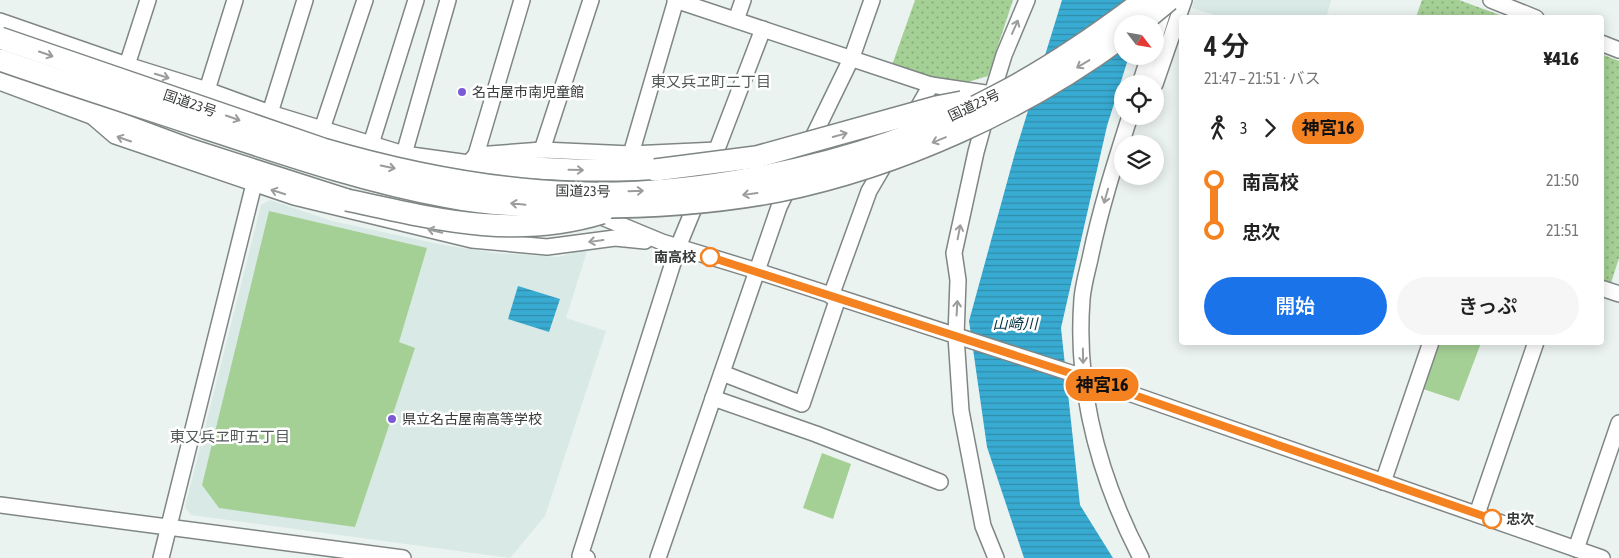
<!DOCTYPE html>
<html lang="ja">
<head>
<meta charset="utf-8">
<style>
	:root { --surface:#fff; --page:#f6f6f6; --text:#222; --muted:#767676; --accent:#1a73e8 }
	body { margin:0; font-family:"Asap Condensed","Noto Sans JP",sans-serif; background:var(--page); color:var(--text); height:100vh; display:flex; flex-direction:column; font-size:19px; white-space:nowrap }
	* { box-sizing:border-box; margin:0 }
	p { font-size:16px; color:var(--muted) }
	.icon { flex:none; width:28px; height:28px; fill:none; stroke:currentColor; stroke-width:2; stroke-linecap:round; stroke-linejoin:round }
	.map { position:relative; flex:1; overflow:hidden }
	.panel { position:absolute; left:1179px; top:15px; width:425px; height:330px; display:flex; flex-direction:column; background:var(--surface); border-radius:5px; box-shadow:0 2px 12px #0003 }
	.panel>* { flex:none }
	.badge { padding:0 10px; border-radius:16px; font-size:18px; line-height:32px }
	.needle { width:32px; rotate:121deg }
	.fabs { position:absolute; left:1114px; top:15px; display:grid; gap:10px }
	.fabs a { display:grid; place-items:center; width:50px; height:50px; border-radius:50%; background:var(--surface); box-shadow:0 2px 12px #0003; font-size:25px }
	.map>.badge { position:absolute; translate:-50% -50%; box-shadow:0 0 0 2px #fff }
	.legs { display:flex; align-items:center; gap:8px; height:55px; padding:0 25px; font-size:16px }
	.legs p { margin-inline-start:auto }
	.summary { display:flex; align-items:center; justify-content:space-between; height:85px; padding:0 25px }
	h1 { font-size:28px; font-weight:600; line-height:38px }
	.cta { display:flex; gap:10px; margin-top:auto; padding:10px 25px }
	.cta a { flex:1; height:58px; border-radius:30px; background:var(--accent); color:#fff; font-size:20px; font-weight:600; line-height:58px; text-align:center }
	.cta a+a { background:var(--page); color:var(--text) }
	ul { padding:0 25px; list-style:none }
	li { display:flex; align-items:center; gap:18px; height:50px; font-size:19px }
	li i { display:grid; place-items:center; width:8px; height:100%; margin:0 6px; background:currentColor }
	li i::after { content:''; width:12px; height:12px; margin:-6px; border:4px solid; border-radius:50%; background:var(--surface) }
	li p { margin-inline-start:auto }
	li:first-child i { background:linear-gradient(#0000 50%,currentColor 0) }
	li:last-child i { background:linear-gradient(currentColor 50%,#0000 0) }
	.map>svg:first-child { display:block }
</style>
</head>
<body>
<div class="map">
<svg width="1619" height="558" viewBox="0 0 1619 558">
	<defs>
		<pattern id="green-dots" width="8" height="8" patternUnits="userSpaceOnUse" patternTransform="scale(1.25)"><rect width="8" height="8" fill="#a5d095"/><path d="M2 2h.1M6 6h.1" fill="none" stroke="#87aa7b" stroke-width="1.8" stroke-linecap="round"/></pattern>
		<pattern id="water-rules" width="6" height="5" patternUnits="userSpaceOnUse" patternTransform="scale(1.25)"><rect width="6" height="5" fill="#38abd2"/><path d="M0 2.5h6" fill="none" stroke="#308cab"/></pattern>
	</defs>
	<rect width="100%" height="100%" fill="#ebf3f1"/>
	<g fill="#d9e9e5">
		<polygon points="1194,0 1331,0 1326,18 1221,17 1192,8"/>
		<polygon points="270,200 332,221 443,245 495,253 559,257 588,248 566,318 606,331 545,516 510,558 191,515 185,507 261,205"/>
	</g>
	<g fill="url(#green-dots)">
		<polygon points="915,0 1013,0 988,76 958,85 891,68"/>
		<polygon points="1422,0 1459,0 1505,17 1416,17"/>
		<polygon points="1601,54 1619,61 1619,258 1611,283 1601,280"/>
	</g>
	<g fill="#a5d095">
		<polygon points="269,211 427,248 399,342 415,348 355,527 219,508 202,485"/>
		<polygon points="1436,343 1481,343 1459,401 1420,388"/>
		<polygon points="822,453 851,464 833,519 803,508"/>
	</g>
	<g fill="url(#water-rules)">
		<polygon points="1062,0 1146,0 1122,24 1122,56 1129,56 1107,126 1061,328 1080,505 1113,558 1024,558 987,447 969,321 1015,153"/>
		<polygon points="518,286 560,299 549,332 508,319"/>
	</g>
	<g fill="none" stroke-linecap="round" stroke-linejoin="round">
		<defs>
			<g id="minor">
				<polyline points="675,0 931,85 992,94"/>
				<polyline points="1491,0 1536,18"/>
				<polyline points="736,20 743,0"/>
				<polyline points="0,21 127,65 207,90 270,113 404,154 469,163 483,168"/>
				<polyline points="1155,37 1166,1"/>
				<polyline points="1601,43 1619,50"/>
				<polyline points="127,65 148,0"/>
				<polyline points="1140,84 1149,56"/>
				<polyline points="1155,84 1184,0"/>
				<polyline points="207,90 235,0"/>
				<polyline points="270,113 305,0"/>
				<path d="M1130,116C1115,163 1100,210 1090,259C1087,272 1083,286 1082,299C1075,391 1099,477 1141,558"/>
				<polyline points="94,118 115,136 294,197 472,240 547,247 615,238 645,241"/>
				<polyline points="912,118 931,85"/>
				<polyline points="322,129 365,0"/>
				<polyline points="371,144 416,0"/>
				<polyline points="542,150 591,0"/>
				<polyline points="404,154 448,0"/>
				<polyline points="631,154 676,0"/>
				<polyline points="476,155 522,0"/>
				<polyline points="469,163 476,155 542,150 631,154 717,150"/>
				<polyline points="709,170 763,29"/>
				<polyline points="592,213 662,242 757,271 1077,375 1602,558"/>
				<polyline points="1601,288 1619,294"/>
				<polyline points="831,296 869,191 889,157"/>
				<polyline points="722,373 802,404 838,298"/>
				<polyline points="713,398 816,434 940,482"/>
				<polyline points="1383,482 1431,342"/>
				<polyline points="0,505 403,558"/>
				<polyline points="1477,514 1536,342"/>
				<polyline points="1576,549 1619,423"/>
				<polyline points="161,558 254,184"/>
				<polyline points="587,558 580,556 678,247 699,196"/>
				<polyline points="658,558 779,207 852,57 872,0"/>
				<polyline points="996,558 983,526 961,411 956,336 958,280 954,253 976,152 992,94 1004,55 1027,0"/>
			</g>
			<g id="highway">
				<polyline points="0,79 191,150 347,200"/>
				<polyline points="475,165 575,170 655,170"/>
			</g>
		</defs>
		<use href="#minor" stroke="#7f8685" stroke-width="18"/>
		<use href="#highway" stroke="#7f8685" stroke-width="24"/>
		<use href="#minor" stroke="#fff" stroke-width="15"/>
		<use href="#highway" stroke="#fff" stroke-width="21"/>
		<defs>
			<g id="highway-bridge">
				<polyline points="1140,24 1169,0"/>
				<path d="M0,38L323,149C388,168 453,182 520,189C672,206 863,168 998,95C1050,68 1098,35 1144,0"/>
				<path d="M0,60C69,84 139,106 208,129C287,155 366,182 448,197C488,205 531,206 572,207C641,208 711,204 779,191C900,166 1023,110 1122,37"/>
				<polyline points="655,170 756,157 936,107 962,102"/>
				<path d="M347,200C434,219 514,240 602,213"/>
			</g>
		</defs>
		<use href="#highway-bridge" stroke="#7f8685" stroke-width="24" stroke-linecap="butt"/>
		<use href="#highway-bridge" stroke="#fff" stroke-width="21"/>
	</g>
	<defs><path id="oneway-shaft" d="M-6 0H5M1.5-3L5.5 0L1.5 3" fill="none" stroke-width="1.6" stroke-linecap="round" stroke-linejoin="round" transform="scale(1.25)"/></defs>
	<g stroke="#9b9c9c">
		<use href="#oneway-shaft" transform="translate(1015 27) rotate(-66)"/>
		<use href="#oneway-shaft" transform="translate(46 54) rotate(19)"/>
		<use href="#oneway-shaft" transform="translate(1083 64) rotate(149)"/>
		<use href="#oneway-shaft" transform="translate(162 76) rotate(17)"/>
		<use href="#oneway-shaft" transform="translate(233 118) rotate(19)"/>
		<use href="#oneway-shaft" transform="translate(840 135) rotate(-15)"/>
		<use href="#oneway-shaft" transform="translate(124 139) rotate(-161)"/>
		<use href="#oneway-shaft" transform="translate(939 140) rotate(158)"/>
		<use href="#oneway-shaft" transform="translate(388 167) rotate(12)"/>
		<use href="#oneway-shaft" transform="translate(576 170) rotate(1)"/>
		<use href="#oneway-shaft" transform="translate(636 191) rotate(-2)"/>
		<use href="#oneway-shaft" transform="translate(278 192) rotate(-162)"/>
		<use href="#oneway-shaft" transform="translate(750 194) rotate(172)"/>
		<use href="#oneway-shaft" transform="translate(1106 196) rotate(106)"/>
		<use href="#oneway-shaft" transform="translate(518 204) rotate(-174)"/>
		<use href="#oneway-shaft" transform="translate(435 231) rotate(-166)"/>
		<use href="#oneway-shaft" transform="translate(959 232) rotate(-79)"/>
		<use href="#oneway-shaft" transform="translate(596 241) rotate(172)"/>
		<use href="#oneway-shaft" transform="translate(957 308) rotate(-87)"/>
		<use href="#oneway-shaft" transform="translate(1083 356) rotate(89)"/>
	</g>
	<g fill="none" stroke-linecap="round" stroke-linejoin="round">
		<defs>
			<polyline id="line-1" points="710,257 1076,375 1492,519"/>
		</defs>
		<use href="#line-1" stroke="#fff" stroke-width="11"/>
		<use href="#line-1" stroke="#f58220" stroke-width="8"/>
	</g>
	<g fill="#7b5bd5" stroke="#fff" stroke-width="2">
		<circle cx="462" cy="92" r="5"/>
		<circle cx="392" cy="419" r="5"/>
	</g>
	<g fill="#fff" stroke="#f58220" stroke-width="2.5">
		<circle cx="710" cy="257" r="9"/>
		<circle cx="1492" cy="519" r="9"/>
	</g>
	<g text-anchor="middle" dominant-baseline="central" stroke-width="5" stroke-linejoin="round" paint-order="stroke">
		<g font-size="14" fill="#373a39" stroke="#fff" text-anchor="start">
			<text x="472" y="92">名古屋市南児童館</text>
			<text x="402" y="419">県立名古屋南高等学校</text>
		</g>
		<g font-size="14" fill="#373a39" stroke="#fff">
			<text transform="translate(190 103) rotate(19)">国道23号</text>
			<text transform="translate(974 105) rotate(-25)">国道23号</text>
			<text transform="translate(583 191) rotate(1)">国道23号</text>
		</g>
		<g font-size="14" font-weight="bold" fill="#373a39" stroke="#fff" text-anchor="end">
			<text x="696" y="257">南高校</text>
			<text x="1506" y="519" text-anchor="start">忠次</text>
		</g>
		<g font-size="15" fill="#535958" stroke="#fff">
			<text x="711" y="81">東又兵ヱ町二丁目</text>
			<text x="230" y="436">東又兵ヱ町五丁目</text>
		</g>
		<g font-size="15" font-style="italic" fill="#003343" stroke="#fff">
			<text x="1015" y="323">山崎川</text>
		</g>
	</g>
</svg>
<div class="fabs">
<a><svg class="needle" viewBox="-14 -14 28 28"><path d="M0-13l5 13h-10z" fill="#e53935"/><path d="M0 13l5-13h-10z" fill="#767676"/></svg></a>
<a><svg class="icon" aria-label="locate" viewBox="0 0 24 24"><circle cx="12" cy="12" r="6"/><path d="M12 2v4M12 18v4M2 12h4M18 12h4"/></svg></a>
<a><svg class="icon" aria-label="layers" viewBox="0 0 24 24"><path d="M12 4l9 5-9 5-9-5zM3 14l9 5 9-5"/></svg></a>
</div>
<b class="badge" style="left:1102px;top:385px;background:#f58220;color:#111">神宮16</b>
<section class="panel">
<div class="summary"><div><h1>4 分</h1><p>21:47 – 21:51 · バス</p></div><b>¥416</b></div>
<div class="legs"><svg class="icon" aria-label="walk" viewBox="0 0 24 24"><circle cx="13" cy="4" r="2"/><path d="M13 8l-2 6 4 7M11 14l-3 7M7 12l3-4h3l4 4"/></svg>3<svg class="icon" aria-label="forward" viewBox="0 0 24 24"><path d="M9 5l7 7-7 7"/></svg><b class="badge" style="background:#f58220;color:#111">神宮16</b></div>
<ul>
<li><i style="color:#f58220"></i><b>南高校</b><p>21:50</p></li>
<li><i style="color:#f58220"></i><b>忠次</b><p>21:51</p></li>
</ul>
<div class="cta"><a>開始</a><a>きっぷ</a></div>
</section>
</div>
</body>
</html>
